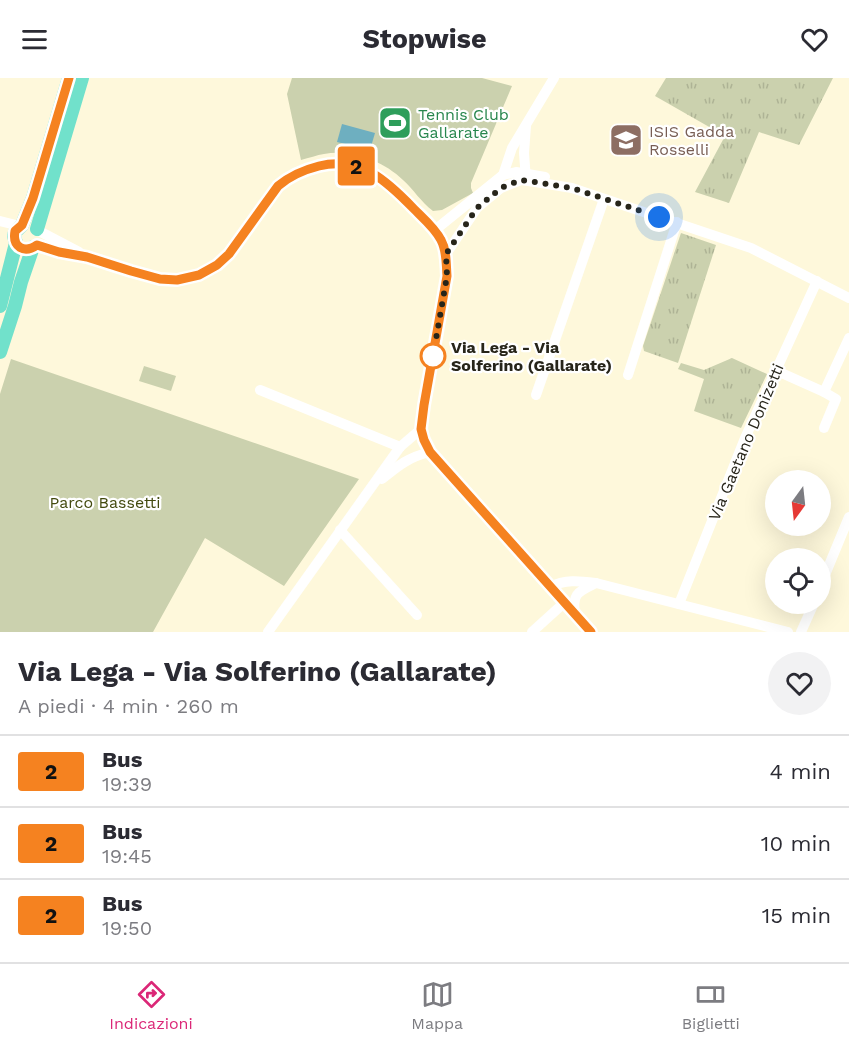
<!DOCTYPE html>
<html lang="it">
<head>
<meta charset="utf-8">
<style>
	:root { --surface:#fff; --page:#f2f2f3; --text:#2b2b33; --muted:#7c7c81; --line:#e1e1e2; --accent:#db2777 }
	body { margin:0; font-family:"Work Sans",sans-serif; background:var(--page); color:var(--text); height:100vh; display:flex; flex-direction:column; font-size:22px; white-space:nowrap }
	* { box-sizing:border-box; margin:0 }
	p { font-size:20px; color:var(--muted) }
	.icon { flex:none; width:33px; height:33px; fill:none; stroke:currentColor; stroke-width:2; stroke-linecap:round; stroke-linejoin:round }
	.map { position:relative; height:554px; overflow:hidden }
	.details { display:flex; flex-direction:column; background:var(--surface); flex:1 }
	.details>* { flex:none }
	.badge { padding:0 12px; border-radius:4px; font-size:21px; line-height:39px }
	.needle { width:39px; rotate:195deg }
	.fabs { position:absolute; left:765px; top:392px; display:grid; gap:12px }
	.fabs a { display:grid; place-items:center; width:66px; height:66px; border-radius:50%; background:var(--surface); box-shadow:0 6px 24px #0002; font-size:30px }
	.you { position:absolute; width:30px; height:30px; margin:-15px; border:4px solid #fff; border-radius:50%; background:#1a73e8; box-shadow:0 0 0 9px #1a73e833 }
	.map>.badge { position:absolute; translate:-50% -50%; box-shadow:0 0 0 3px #fff }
	.round { display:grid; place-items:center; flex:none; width:63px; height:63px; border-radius:32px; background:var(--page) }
	.overview { display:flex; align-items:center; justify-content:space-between; height:102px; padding:0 18px }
	h1 { font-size:28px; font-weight:700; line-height:45px }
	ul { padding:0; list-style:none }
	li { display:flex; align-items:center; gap:18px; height:72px; padding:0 18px; border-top:2px solid var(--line) }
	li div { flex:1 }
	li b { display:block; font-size:22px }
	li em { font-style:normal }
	li .badge { min-width:66px; font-weight:700; text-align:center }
	header { display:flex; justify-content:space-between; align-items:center; height:78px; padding:0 18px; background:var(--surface); font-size:27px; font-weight:700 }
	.tabs { display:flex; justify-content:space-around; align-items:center; height:84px; border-top:2px solid var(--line); background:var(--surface); font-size:16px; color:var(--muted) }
	.tabs a { display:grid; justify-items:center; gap:3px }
	.tabs .current { color:var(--accent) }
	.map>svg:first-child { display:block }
</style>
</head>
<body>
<header><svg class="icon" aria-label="menu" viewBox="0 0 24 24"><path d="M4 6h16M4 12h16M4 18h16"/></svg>Stopwise<svg class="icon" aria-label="heart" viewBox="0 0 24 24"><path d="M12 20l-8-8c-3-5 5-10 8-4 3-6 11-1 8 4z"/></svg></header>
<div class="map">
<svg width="849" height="554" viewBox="0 0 849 554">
	<defs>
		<pattern id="grass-tufts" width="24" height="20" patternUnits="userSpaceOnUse" patternTransform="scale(1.5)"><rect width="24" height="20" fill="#cbd1ae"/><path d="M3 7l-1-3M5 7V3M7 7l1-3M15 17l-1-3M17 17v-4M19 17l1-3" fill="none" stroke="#aeb395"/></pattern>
	</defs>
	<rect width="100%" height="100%" fill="#fef8db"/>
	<g fill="url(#grass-tufts)">
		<polygon points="666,0 833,0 799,67 759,54 729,125 695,114 725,58 655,18"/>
		<polygon points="681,155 716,167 678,285 644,273 643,268"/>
		<polygon points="732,280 767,296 741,350 694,333 704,301 678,291 681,285 704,292"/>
	</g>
	<g fill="#cbd1ae">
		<path d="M292,0H482L512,8L471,105V110L473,115L442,132L433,133C421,124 414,112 403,102C383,83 352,71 324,76C317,77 309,80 301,82L287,16Z"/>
		<polygon points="11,281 359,401 284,508 205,460 153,554 0,554 0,316"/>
		<polygon points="144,288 176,298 171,313 139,303"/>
	</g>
	<polygon fill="#6eafc0" points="342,46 375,55 370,72 337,64"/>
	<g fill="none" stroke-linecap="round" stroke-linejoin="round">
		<g stroke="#fff" stroke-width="10">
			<polyline points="503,97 512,70 554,0"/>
			<polyline points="526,102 524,75 526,48"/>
			<polyline points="0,143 20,148"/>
			<polyline points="435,152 503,97 516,94 545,99"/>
			<polyline points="39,153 79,174"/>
			<path d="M37,167L59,174L87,179L131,193L160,201L177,202L199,197L217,187L229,176L278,108C291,97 303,92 319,88C361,78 387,103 414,131C423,140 435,150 441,162C447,173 446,186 447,198L424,327L421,351L424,362L430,374L591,554"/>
			<polyline points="446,176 477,130 501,110 521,102 535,104 572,110 751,170 849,220"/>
			<polyline points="777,293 824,314 849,260"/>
			<polyline points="628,297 677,144"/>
			<polyline points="260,312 400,369"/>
			<polyline points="824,314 836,321 824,350"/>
			<polyline points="536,317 604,121"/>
			<path d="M382,401C399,387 409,379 430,374"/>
			<polyline points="340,452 417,537"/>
			<path d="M550,509C565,501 580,503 596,505L788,554"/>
			<polyline points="820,509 849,439"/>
			<polyline points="679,526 745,360 817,203"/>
			<path d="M575,536C572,515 578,514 596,505"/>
			<polyline points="268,554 400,369 421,351"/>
			<polyline points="532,554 564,525"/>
			<polyline points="801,554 814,525"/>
		</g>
		<g stroke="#71e1cb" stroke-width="14">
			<polyline points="37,151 82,0"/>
			<polyline points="0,228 16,165 14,158 15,154 22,147 33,120 69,0"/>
			<polyline points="0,274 15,228 21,204 33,169"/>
		</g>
	</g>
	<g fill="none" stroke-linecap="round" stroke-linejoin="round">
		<defs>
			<path id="line" d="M69,0L33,120L22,147L15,153C12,169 24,176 37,167L59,174L87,179L131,193L160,201L177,202L199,197L217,187L229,176L278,108C291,97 303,92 319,88C361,78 387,103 414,131C423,140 435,150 441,162C447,173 446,186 447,198L424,327L421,351L424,362L430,374L446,392L591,554"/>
		</defs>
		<use href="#line" stroke="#fff" stroke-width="14"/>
		<use href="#line" stroke="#f58220" stroke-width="9"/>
		<polyline stroke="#27251a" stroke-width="6" stroke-dasharray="0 10.8" points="433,278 432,284 447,198 446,176 477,130 501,110 521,102 535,104 572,110 659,139"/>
	</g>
	<defs>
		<symbol id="stadium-square" viewBox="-11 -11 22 22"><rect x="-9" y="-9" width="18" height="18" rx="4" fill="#2e9e5b" stroke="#fff"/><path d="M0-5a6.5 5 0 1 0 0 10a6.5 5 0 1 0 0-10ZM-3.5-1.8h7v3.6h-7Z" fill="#fff"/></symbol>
		<symbol id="school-square" viewBox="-11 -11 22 22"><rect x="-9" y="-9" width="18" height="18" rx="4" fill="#8d6e63" stroke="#fff"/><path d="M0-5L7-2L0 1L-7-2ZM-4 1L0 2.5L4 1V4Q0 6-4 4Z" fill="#fff"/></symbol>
	</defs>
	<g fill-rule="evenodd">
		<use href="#stadium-square" x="376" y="26" width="38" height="38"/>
		<use href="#school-square" x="607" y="43" width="38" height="38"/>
	</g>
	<circle fill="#fff" stroke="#f58220" stroke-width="3" cx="433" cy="278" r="12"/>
	<g text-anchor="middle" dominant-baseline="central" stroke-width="4.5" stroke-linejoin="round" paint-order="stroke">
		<g font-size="16" fill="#27864d" stroke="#fff" text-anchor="start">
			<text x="418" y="36">Tennis Club<tspan x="418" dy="18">Gallarate</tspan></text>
		</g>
		<g font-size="16" fill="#785e54" stroke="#fff" text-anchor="start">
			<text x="649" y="53">ISIS Gadda<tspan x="649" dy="18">Rosselli</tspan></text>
		</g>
		<g font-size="16" font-weight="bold" fill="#27251a" stroke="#fff" text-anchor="start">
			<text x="451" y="269">Via Lega - Via<tspan x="451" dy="18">Solferino (Gallarate)</tspan></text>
		</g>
		<g font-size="16" fill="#27251a" stroke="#fff">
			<text transform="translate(746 364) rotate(-67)">Via Gaetano Donizetti</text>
		</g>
		<g font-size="16" fill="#434a0e" stroke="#fff">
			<text x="105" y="424">Parco Bassetti</text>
		</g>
	</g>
</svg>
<div class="fabs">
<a><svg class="needle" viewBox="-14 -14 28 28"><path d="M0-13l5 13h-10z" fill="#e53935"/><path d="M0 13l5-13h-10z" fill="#7c7c81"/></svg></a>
<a><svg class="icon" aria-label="locate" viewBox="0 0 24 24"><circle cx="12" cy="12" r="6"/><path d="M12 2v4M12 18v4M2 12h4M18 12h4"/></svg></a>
</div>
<div class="you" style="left:659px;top:139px"></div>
<b class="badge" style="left:356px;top:88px;background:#f58220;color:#111">2</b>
</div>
<section class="details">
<div class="overview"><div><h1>Via Lega - Via Solferino (Gallarate)</h1><p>A piedi · 4 min · 260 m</p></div><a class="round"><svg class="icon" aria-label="heart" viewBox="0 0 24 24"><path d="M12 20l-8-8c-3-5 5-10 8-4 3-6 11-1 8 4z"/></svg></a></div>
<ul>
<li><span class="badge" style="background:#f58220;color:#111">2</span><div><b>Bus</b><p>19:39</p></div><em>4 min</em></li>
<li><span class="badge" style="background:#f58220;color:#111">2</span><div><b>Bus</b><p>19:45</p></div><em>10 min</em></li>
<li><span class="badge" style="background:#f58220;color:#111">2</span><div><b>Bus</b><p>19:50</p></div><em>15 min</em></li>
</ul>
</section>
<nav class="tabs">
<a class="current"><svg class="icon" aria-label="directions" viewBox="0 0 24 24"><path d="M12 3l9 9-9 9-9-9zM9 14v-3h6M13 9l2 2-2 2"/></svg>Indicazioni</a>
<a><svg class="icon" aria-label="map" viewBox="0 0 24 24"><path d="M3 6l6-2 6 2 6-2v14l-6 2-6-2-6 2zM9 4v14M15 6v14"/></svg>Mappa</a>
<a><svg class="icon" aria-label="tickets" viewBox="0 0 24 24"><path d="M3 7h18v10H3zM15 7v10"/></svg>Biglietti</a>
</nav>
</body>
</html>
